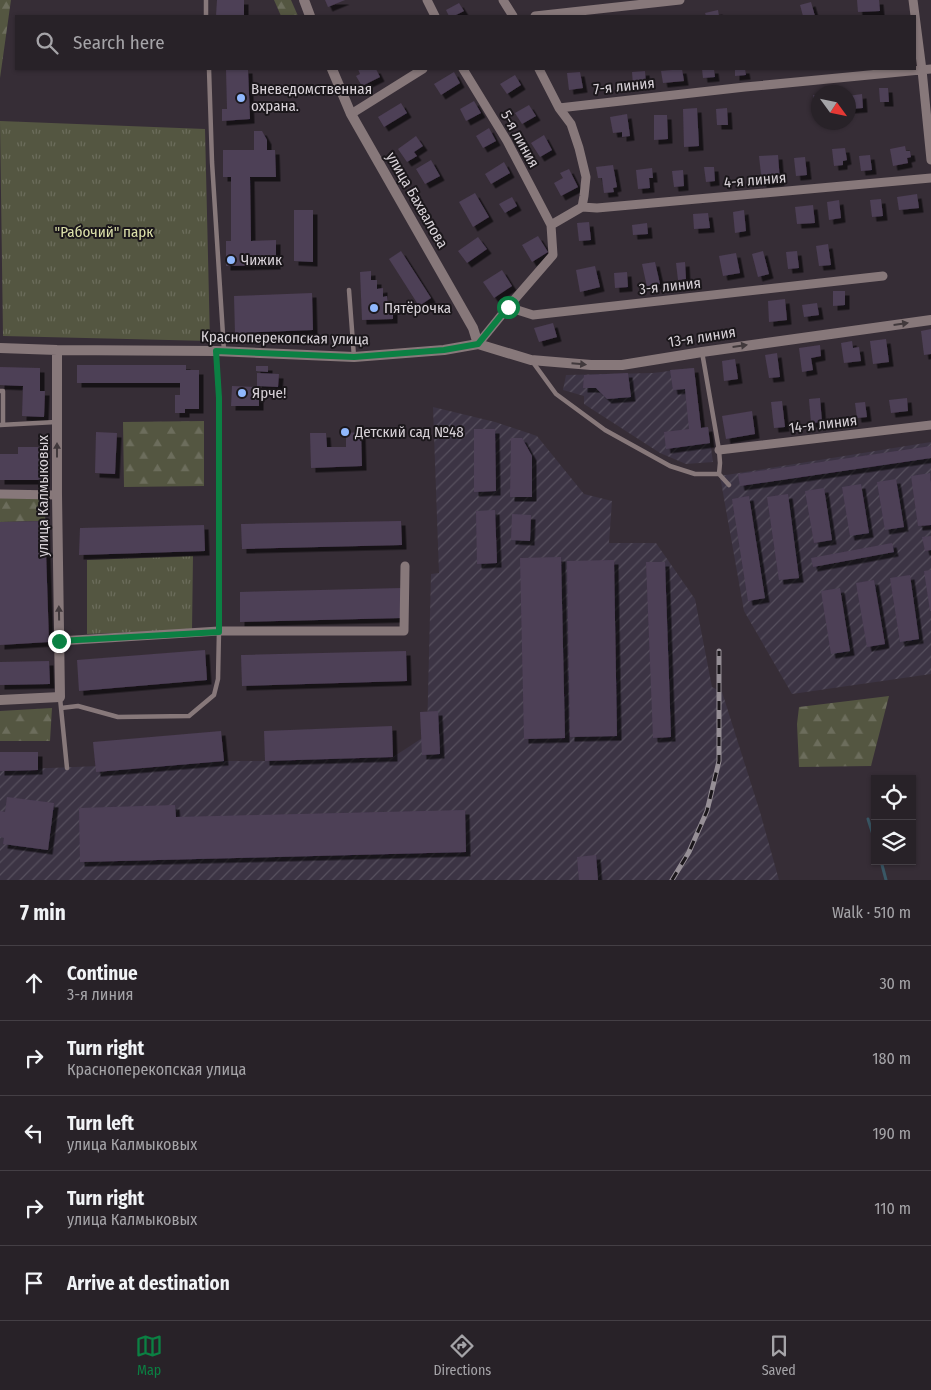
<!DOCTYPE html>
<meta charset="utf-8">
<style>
body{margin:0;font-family:"Fira Sans Condensed",sans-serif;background:#302a30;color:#f1f3f6}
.controls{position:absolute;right:15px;bottom:15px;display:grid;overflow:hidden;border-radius:0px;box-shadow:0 1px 4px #0004}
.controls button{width:45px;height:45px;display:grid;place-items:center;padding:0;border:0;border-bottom:1px solid #443f45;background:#282228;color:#f1f3f6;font:25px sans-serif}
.compass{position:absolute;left:811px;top:85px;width:45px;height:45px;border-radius:50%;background:#282228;box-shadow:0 1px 4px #0004;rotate:123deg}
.stop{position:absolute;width:15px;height:15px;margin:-11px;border:4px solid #0b8043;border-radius:50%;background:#fff}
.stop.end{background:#0b8043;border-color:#fff;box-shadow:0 1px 5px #0008}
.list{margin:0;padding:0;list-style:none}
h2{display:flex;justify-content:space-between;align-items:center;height:65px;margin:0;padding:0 20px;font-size:21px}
h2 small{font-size:16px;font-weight:400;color:#a5a4a8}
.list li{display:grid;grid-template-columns:32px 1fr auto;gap:15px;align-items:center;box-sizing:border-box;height:75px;padding:0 20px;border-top:1px solid #443f45}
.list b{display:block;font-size:19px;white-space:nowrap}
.list p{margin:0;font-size:16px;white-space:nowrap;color:#a5a4a8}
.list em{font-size:16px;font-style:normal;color:#a5a4a8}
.icon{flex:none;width:28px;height:28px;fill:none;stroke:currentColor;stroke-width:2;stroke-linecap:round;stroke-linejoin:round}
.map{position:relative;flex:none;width:931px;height:880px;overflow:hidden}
.search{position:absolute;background:#282228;box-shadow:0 1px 4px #0004;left:15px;right:15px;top:15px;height:55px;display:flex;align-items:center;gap:12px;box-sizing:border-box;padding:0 18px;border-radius:0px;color:#a5a4a8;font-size:19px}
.sheet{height:440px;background:#282228}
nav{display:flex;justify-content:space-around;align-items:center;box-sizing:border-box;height:70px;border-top:1px solid #443f45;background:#282228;font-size:14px;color:#a5a4a8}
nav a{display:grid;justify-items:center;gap:2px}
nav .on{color:#0b8043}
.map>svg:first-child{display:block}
.industrial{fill:url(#industrial-furrows)}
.grass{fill:url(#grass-tufts)}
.forest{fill:url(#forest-firs)}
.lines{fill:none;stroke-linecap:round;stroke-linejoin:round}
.stream{stroke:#395765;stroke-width:3}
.building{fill:#4d3f56;filter:url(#shadow)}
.service{stroke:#87787a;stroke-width:4.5}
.minor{stroke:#87787a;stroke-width:9}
.tertiary{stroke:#87787a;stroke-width:10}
.rail-casing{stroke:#968f96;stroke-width:5}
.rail{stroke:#1b171b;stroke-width:3;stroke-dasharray:9;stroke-linecap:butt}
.oneway{fill:#41393c}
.route{stroke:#0b8043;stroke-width:6}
.poi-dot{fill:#90b8fd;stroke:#1b171b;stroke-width:2}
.labels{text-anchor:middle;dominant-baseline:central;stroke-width:4;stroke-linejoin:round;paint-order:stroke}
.street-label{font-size:15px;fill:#d8d2d8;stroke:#1b171b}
.poi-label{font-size:15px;fill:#d8d2d8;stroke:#1b171b;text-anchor:start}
.park-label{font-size:15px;fill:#dce1aa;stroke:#1b171b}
</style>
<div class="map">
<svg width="931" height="880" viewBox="0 0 931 880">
<defs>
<pattern id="industrial-furrows" width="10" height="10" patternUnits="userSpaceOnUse" patternTransform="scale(1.25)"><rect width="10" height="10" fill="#3c3444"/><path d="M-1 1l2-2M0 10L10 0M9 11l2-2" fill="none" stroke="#57505e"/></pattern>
<pattern id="grass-tufts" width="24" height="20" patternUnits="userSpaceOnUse" patternTransform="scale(1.25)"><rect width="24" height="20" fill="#545641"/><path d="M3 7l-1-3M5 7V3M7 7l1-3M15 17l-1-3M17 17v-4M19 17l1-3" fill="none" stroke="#6c6d5c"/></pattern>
<pattern id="forest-firs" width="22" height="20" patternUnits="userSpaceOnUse" patternTransform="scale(1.25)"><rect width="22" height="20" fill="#545641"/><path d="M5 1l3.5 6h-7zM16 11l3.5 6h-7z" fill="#6c6d5c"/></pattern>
<filter id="shadow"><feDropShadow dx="4.5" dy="4.5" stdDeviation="0" flood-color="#0009"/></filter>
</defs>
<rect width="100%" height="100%" fill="#362d36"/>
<!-- industrial -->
<path class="industrial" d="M694,368L701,427H708L713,462L686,464L660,453L584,404V396L563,390L566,375L653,373Z
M433,407L495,422L537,436L584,494L612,501L609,543H656L695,599L712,687L722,692L760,812L779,880H0V770L224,761H265L393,757L427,735L431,574L439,573Z
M931,442V674L792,694L744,611L720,476Z"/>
<!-- grass -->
<path class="grass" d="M0,121L205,129L210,341L3,336Z
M193,556L192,630L87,634V560Z"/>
<!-- forest -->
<path class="forest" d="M0,0H11L0,78Z
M274,0H291L298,16H281Z
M204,421V486L124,487L123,422Z
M46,495L45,521L0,522V496Z
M889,696L871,766L799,767L797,724L799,707Z
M52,708L50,741H0V711Z"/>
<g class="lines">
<!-- stream -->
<path class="stream" d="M868,819L875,841
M881,861L886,880"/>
</g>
<!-- building -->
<path class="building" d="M217,0H244V16H216Z
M325,0H345L328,7Z
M857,0H879L880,11L858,12Z
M811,2L815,16H803L800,5Z
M459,3L464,11L454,16H449L446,10Z
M718,10L719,16H706L705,13Z
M226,69H248L250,119L222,121V109H227Z
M358,69H376L380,77L362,86L356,76L360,74Z
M682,69L684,81L663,83L661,71Z
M702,69H714L715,77L703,78Z
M735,69H745L746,75L735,76Z
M645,71L646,84L633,85L632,72Z
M454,72L460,83L441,95L434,84Z
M580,72L583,88L569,90L567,73Z
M515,75L521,85L507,94L500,84Z
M879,88H888L889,102H880Z
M862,94L863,108L849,109L848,96Z
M813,95H818V114L816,115Z
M474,101L481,113L466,121L460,109Z
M401,103L407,113L384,127L378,117Z
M529,105L536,116L522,124L515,113Z
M697,108L699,146L684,147L683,109Z
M727,108L728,125H717L716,109Z
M627,114L630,136L622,137V132L613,133L610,117Z
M654,115H667L668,139L654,140Z
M489,128L496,141L483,148L476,136Z
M254,131H262L267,140V150H275L276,177H250L251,241L276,240V265L226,266V241H231V177H223V150H254Z
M544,135L552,150L540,157L531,143Z
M416,136L423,146L414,152L417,156L407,162L398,149Z
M905,146L906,151H910L911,157L907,158L908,163L893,166L890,149Z
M845,148L847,160L843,161V165L834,166L832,149Z
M778,155L780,181L762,183L759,156Z
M870,155L872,170L861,171L859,156Z
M805,157L807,175L796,176L794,158Z
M431,160L440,176L425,184L416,169Z
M504,162L510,173L491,184L485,174Z
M613,165L617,187L613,188L614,192L604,193L602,178H598L596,167Z
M704,167H714L715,181L706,182Z
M652,168L653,178H649L650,188L638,189L636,170Z
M569,169L578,187L561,196L554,183L563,178L560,173Z
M683,170L684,186L674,187L672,171Z
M475,193L489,217L473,227L459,202Z
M917,194L919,208L899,210L897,197Z
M512,197L517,206L505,213L499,204Z
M881,199L883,216L872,217L870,200Z
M839,200L841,218L829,220L827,202Z
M813,205L815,223L797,224L795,207Z
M294,210H313V262L294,261Z
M744,210L746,231L735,233L733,212Z
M708,213L710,228L694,229L693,214Z
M589,222L591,240L579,241L577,223Z
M647,223L648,234L633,235L632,225Z
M538,236L548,252L532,262L522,245Z
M478,237L487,249L467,263L458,251Z
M828,244L831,265L819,266L816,246Z
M401,251L431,298L419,306L389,259Z
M763,251L769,274L758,277L752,254Z
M797,251L799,268L788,269L786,252Z
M736,253L740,273L723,276L719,256Z
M655,262L660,284L647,287L642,264Z
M685,262L686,279L678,280L676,263Z
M595,266L600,287L580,292L576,270Z
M502,270L512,286L494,298L483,282Z
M371,271V280H377V289L383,288V297L387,296L388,305H393V319L362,320L360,272Z
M627,272L628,287L615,288L614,273Z
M833,291H845V305L833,306Z
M312,293L313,330L235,333L234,296Z
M785,299L787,320L769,322L768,301Z
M817,303L819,315L804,317L802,305Z
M553,323L557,337L539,342L534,328Z
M931,329V354L924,355L921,331Z
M886,339L889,362L873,364L870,341Z
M852,341L853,348L859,347L861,361L844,363L841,343Z
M820,345L821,356L811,358L813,370L802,372L799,348Z
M777,353L780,377L769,378L765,355Z
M735,359L738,379L724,381L722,361Z
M77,365H186V370H199V409H185V413H175V395H180V383H77Z
M256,366H268V372L256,371Z
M0,367L40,368V391H45L44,417L22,416L23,386L0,385Z
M694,368L701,428L708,427L710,443L666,449L664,432L689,429L685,389L673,390L670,370Z
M257,373L279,374L278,387L259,386V406H231L232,386L257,387Z
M628,373L631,397L607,399L596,388H583L584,375Z
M820,398L822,422L811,423L809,399Z
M907,398L908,411L891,413L889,400Z
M782,401L785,427L774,428L771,402Z
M865,402L867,417L857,418L855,403Z
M752,411L755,434L726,439L722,416Z
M474,429H495L496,491L474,492Z
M96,432L117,433L115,474L95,473Z
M361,432L362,466L311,468L310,433H326L327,447H346V433Z
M511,438H522L532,456V497H510Z
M931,446V458L740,486L738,474Z
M18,447H43V480H0V454H18Z
M930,473L931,483V525L918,526L911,476Z
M896,479L904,527L885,530L877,482Z
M861,484L869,533L850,536L842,487Z
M824,488L832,540L814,543L805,491Z
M788,494L799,578L779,580L767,497Z
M749,496L765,598L748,601L732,499Z
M495,510L497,563L477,564L476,511Z
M512,514L531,515L530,541L511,540Z
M45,521L49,642L0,645V522Z
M401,521L402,545L242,549L241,524Z
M204,525L205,551L79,555L80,528Z
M931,536V550L925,551L922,537Z
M892,543L894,552L813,567L811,558Z
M561,557L565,738L524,739L520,558Z
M614,560L617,736L570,737L567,561Z
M646,562H665L671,737L653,738Z
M931,570V611H930L924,571Z
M910,575L919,639L900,642L890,578Z
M874,580L885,644L867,647L856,583Z
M402,588V618L240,622V592Z
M840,588L850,651L831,654L821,591Z
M205,650L207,680L79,691L77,660Z
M406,651L407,681L242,686L241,655Z
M49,661L50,684L0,685V662Z
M438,711L440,754L422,755L420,712Z
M392,726L393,757L265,761L264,731Z
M221,731L224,761L96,772L93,742Z
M0,752H38V770L0,771Z
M7,797L54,803L48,850L3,844L4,838L0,837V811L5,812Z
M175,805L176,817L465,810L466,852L80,862L79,808Z
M596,855L598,880H579L577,857Z"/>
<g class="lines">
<!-- service -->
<path class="service" d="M206,0V16
M209,69L212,162L224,351
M349,290L354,357
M702,352L719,450L720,463L719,474
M532,361L556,394L605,430L670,466L695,474H719L729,485
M0,391H3V425
M0,425L56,422
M60,698L67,768
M61,708L78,706L118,717L189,716L214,695L218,679L219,631V398L216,352"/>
<!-- minor -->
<path class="minor" d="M427,0L435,16
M503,0L513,16
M913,0L922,70L931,160
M535,16L680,0
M463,69L507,141L551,225
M559,108L745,87L931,69
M351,114L423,69
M582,207L597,208L931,178
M508,307L553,255L551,225L582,207L584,196L586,177L579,148L571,124L559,108L539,69
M478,344L508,307L533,315L883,276
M719,450L931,425
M0,494L57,495
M59,641L219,631H404L405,566"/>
<!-- tertiary -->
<path class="tertiary" d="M304,0L310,16
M332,69L351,114L473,328L478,344
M0,348L57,350L216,351L354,357L444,350L478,344L531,360L591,365H622L702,352L931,320
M0,700L60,697L57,495V350"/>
<!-- rail casing -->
<g class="rail-casing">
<path id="rail" d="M672,880L689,852L707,811L719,761V651"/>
</g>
<!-- rail -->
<use href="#rail" class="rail"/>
</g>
<!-- one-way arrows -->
<defs><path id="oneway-solid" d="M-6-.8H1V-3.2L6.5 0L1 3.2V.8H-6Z" transform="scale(1.25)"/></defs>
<g class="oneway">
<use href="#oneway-solid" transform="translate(901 324) rotate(-8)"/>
<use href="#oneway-solid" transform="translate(740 346) rotate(-8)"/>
<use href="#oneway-solid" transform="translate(579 364) rotate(5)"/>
<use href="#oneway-solid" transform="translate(57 450) rotate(-90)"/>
<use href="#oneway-solid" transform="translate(59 613) rotate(-91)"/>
</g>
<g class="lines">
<!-- route -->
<path class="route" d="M59,641L219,632V398L216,351L354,357L444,350L478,344L508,307"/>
</g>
<!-- markers -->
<g class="poi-dot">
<circle cx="241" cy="98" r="5"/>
<circle cx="231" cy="260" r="5"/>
<circle cx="374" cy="308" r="5"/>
<circle cx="242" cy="393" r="5"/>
<circle cx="345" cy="432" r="5"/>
</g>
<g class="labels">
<!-- street labels -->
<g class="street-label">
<text transform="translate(624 86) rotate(-6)">7-я линия</text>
<text transform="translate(520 139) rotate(61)">5-я линия</text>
<text transform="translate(755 180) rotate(-5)">4-я линия</text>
<text transform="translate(417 200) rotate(60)">улица Бахвалова</text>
<text transform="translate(670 286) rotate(-6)">3-я линия</text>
<text transform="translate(702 337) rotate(-9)">13-я линия</text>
<text transform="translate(285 338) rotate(1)">Красноперекопская улица</text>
<text transform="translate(823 424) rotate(-7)">14-я линия</text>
<text transform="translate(43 496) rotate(-90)">улица Калмыковых</text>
</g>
<!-- poi labels -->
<g class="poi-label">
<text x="251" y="89">Вневедомственная<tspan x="251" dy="17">охрана.</tspan></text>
<text x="241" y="260">Чижик</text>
<text x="384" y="308">Пятёрочка</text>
<text x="252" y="393">Ярче!</text>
<text x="355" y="432">Детский сад №48</text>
</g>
<!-- park labels -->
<g class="park-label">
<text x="104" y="232">"Рабочий" парк</text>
</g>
</g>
</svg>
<div class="controls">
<button><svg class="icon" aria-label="locate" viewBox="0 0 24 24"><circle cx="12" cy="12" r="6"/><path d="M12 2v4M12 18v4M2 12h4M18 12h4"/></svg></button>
<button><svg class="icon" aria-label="layers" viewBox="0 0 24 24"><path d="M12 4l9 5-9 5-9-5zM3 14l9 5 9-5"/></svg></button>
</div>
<svg class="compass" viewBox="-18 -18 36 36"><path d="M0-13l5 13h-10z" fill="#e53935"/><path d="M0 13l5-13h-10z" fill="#a5a4a8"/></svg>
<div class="stop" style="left:508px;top:307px"></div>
<div class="stop end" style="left:59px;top:641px"></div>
<div class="search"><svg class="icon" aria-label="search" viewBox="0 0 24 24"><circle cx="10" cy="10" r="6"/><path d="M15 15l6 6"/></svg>Search here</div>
</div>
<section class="sheet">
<h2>7 min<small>Walk · 510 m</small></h2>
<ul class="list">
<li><svg class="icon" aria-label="ahead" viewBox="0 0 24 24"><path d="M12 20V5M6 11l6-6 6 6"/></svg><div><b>Continue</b><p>3-я линия</p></div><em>30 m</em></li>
<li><svg class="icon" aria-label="right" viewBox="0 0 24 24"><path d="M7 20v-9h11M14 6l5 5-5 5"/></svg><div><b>Turn right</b><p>Красноперекопская улица</p></div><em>180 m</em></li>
<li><svg class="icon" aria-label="left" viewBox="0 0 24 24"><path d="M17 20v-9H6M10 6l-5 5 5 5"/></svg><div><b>Turn left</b><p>улица Калмыковых</p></div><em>190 m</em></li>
<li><svg class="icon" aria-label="right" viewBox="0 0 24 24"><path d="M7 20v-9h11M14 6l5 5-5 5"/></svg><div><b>Turn right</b><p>улица Калмыковых</p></div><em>110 m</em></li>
<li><svg class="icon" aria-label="arrive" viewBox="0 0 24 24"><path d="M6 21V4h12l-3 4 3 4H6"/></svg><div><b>Arrive at destination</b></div></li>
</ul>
</section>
<nav>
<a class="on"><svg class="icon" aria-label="map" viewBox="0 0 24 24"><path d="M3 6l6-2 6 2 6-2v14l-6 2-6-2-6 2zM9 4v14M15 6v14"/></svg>Map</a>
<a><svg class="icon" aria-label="directions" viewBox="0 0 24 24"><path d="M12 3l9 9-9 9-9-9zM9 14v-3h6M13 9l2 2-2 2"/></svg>Directions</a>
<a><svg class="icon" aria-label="saved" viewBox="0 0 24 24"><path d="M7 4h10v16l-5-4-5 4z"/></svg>Saved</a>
</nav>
